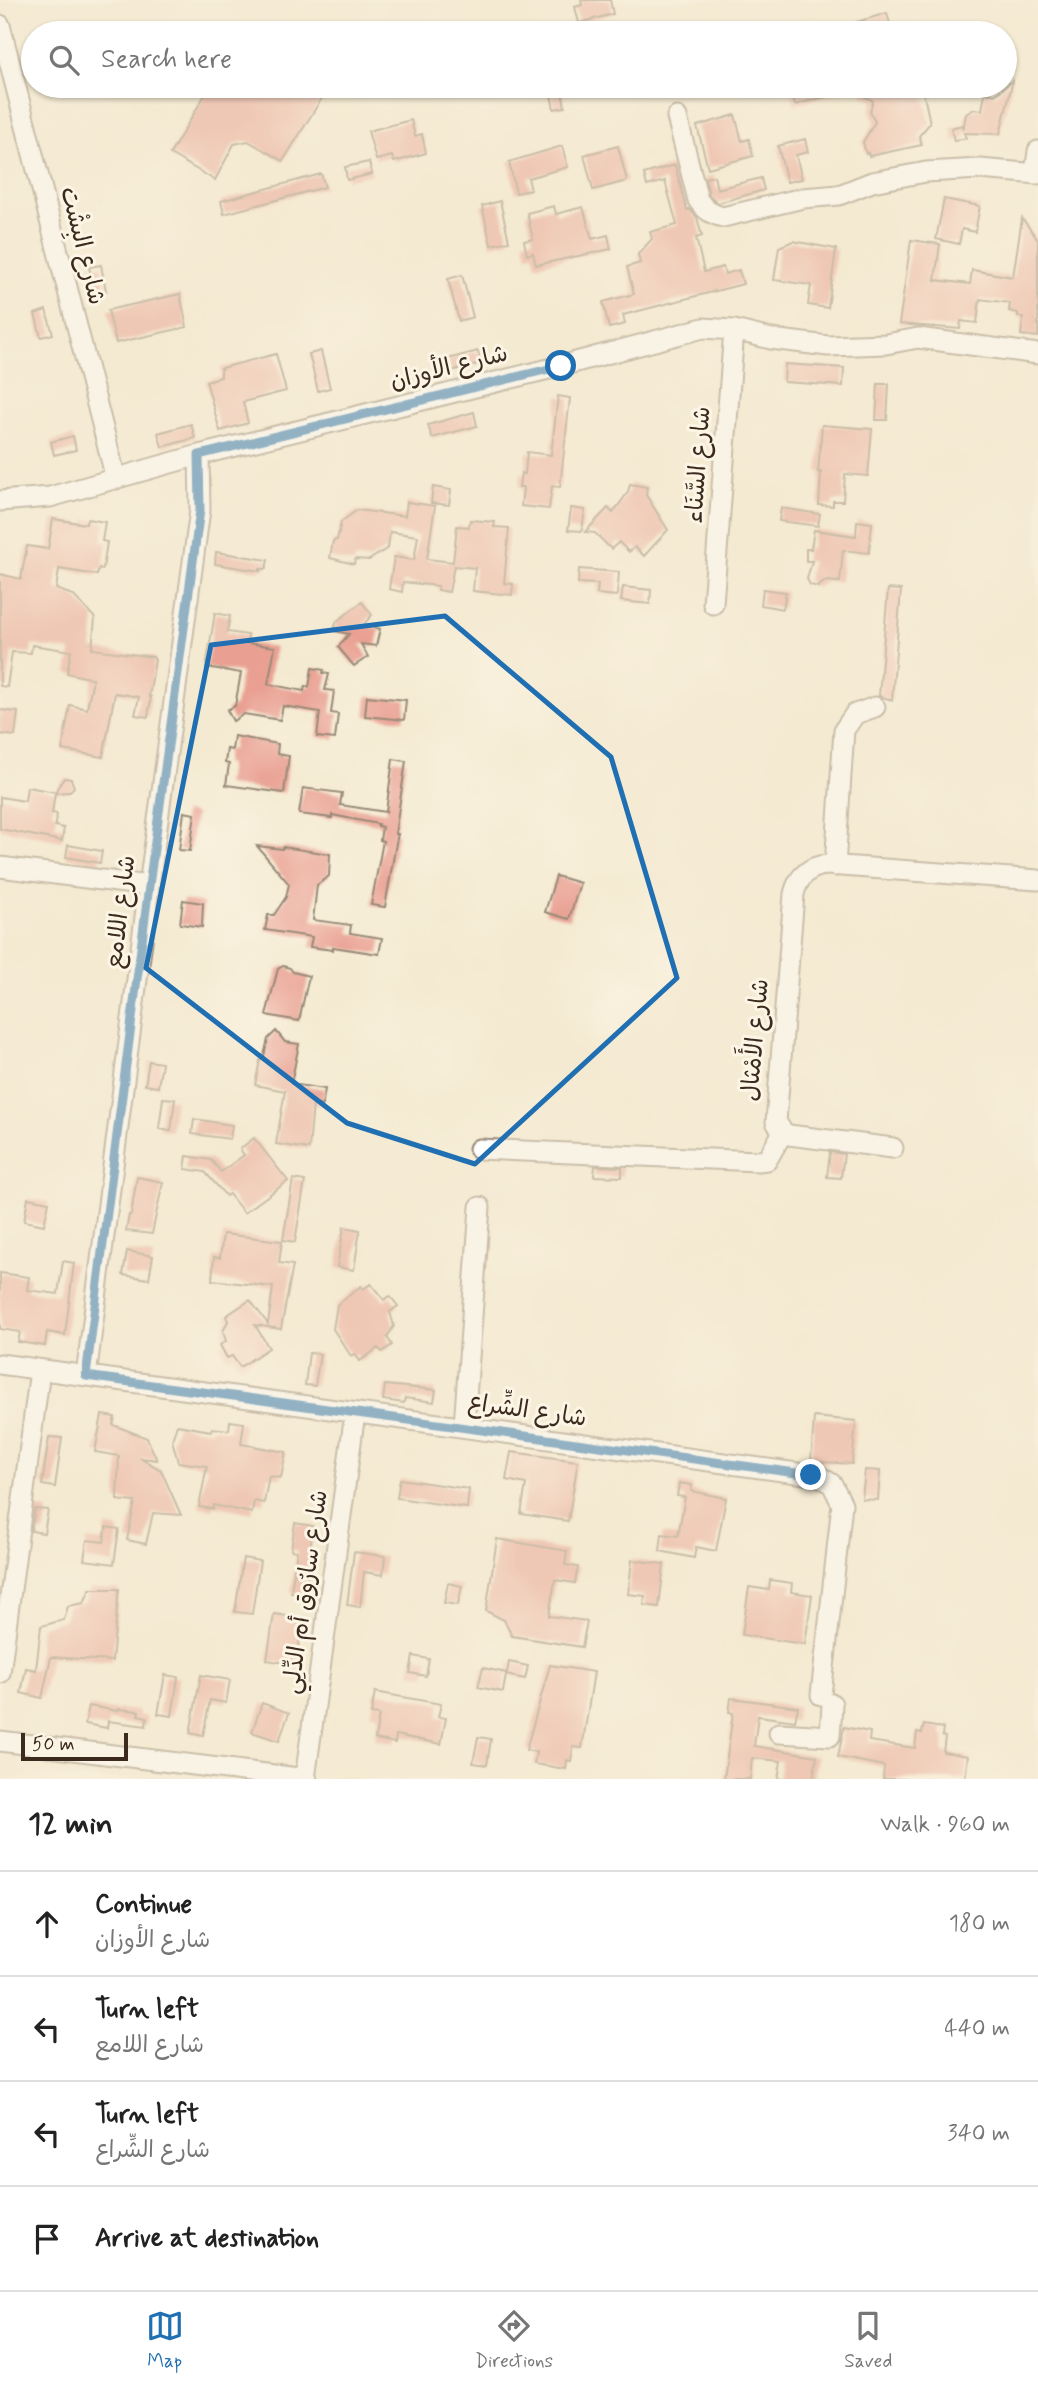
<!DOCTYPE html>
<meta charset="utf-8">
<style>
body{margin:0;font-family:Mynerve,"Playpen Sans Arabic",sans-serif;background:#f2f2f2;color:#222}
.scale{position:absolute;left:21px;bottom:18px;width:107px;box-sizing:border-box;padding-left:7px;border:4px solid #3b2a1e;border-top:0;font-size:19px;line-height:24px;white-space:nowrap;color:#3b2a1e;-webkit-text-stroke:5px #fcf5e5;paint-order:stroke}
.stop{position:absolute;width:21px;height:21px;margin:-16px;border:5px solid #1f6fb2;border-radius:50%;background:#fff}
.stop.end{background:#1f6fb2;border-color:#fff;box-shadow:0 2px 7px #0008}
.list{margin:0;padding:0;list-style:none}
h2{display:flex;justify-content:space-between;align-items:center;height:91px;margin:0;padding:0 28px;font-size:30px}
h2 small{font-size:23px;font-weight:400;color:#767676}
.list li{display:grid;grid-template-columns:46px 1fr auto;gap:21px;align-items:center;box-sizing:border-box;height:105px;padding:0 28px;border-top:2px solid #e0e0e0}
.list b{display:block;font-size:26px;white-space:nowrap}
.list p{margin:0;font-size:23px;white-space:nowrap;color:#767676}
.list em{font-size:23px;font-style:normal;color:#767676}
.icon{flex:none;width:38px;height:38px;fill:none;stroke:currentColor;stroke-width:2;stroke-linecap:round;stroke-linejoin:round}
.map{position:relative;flex:none;width:1038px;height:1779px;overflow:hidden}
.search{position:absolute;background:#fff;box-shadow:0 2px 5px #0004;left:21px;right:21px;top:21px;height:77px;display:flex;align-items:center;gap:18px;box-sizing:border-box;padding:0 24px;border-radius:38px;color:#767676;font-size:26px}
.sheet{height:511px;background:#fff}
nav{display:flex;justify-content:space-around;align-items:center;box-sizing:border-box;height:98px;border-top:2px solid #e0e0e0;background:#fff;font-size:19px;color:#767676}
nav a{display:grid;justify-items:center;gap:4px}
nav .on{color:#1f6fb2}
.map>svg:first-child{display:block}
.building{fill:#e9a093}
.lines{fill:none;stroke-linecap:round;stroke-linejoin:round}
.minor-casing{stroke:#988a78;stroke-width:23}
.minor{stroke:#fff;stroke-width:19}
.route{stroke:#1f6fb2;stroke-width:9}
.marked{fill:none;stroke:#1f6fb2;stroke-width:5;stroke-linejoin:round}
.labels{text-anchor:middle;dominant-baseline:central;stroke-width:6;stroke-linejoin:round;paint-order:stroke}
.street-label{font-size:24px;fill:#3b2a1e;stroke:#fcf5e5}
</style>
<div class="map">
<svg width="1038" height="1779" viewBox="0 0 1038 1779">
<rect width="100%" height="100%" fill="#fcf5e5"/>
<filter id="ink" filterUnits="userSpaceOnUse"><feTurbulence type="fractalNoise" baseFrequency=".0143" numOctaves="2"/><feDisplacementMap in="SourceGraphic" scale="14" xChannelSelector="R" yChannelSelector="G"/><feConvolveMatrix kernelMatrix="1 2 1 2 8 2 1 2 1" color-interpolation-filters="sRGB"/></filter>
<filter id="wash" filterUnits="userSpaceOnUse"><feTurbulence type="fractalNoise" baseFrequency=".00686" numOctaves="4" result="noise"/><feDisplacementMap in="SourceGraphic" scale="28" xChannelSelector="R" yChannelSelector="G"/><feGaussianBlur stdDeviation="1.57" result="paint"/><feColorMatrix in="noise" values="0 0 0 0 0 0 0 0 0 0 0 0 0 0 0 0 0 1.4 0 .05"/><feComposite in="paint" operator="in"/></filter>
<g filter="url(#wash)">
<rect width="100%" height="100%" fill="#f4ead1"/>
<g id="blocks">
<!-- building -->
<path class="building" d="M581,0H610L613,14L579,23L575,7L582,5Z
M887,13L890,24L858,33H831L830,30Z
M1013,80L1000,134L964,133L966,138L954,141L951,128L962,125L963,130L966,114L974,109L982,110L985,93L995,95Z
M194,86H228L242,94L247,86H319L327,90L283,161L248,141L234,144L215,180L170,154L206,93Z
M549,86H561L565,107L554,109Z
M790,86H853V89L795,105Z
M863,86H922L930,123L919,136L922,145L869,156L868,153L866,154L863,142L875,122L870,112L873,101L862,95Z
M735,115L742,141L749,139L753,156L708,168L697,126Z
M411,120L415,136L422,134L426,153L394,162L392,156L376,160L368,131Z
M805,139L808,152L796,155L802,179L787,182L778,146Z
M562,146L568,167L528,178L531,190L516,193L509,162Z
M618,146L627,181L593,190L584,155Z
M369,162L372,174L347,180L345,167Z
M675,165L687,210L689,209L697,217L702,236L696,238L704,272L723,267L725,274L739,270L743,284L623,315L625,324L609,328L603,302L634,294L627,267L640,263L638,254L652,239L650,232L677,225L665,181L647,186L644,174Z
M321,174L325,187L224,214L221,201Z
M714,176L717,189L761,178L764,190L718,203L709,195L705,178Z
M944,199L980,206L975,232L962,229L959,244L936,239Z
M500,201L509,241L491,245L482,206Z
M554,206L556,214L583,207L592,239L608,235L611,249L536,265L533,253L527,255L524,241L533,239L527,213Z
M1022,218L1038,240V337L1021,335L1023,317H1018V313L1009,311L1010,303L980,299L977,323L961,321L960,329L899,324L911,240L940,244L935,280L970,284L972,270L1013,277Z
M793,241L836,249L828,308L808,305L811,285L774,280L779,247Z
M101,265L106,291L95,294L89,267Z
M462,275L473,317L459,321L448,279Z
M180,294L187,327L116,343L108,310Z
M46,310L53,334L41,337L35,314Z
M321,351L330,388L318,391L309,354Z
M478,351L481,363L451,371L448,359Z
M276,354L286,391L243,402L248,423L220,431L206,381L221,377V368Z
M785,364L844,368L843,386L784,382Z
M878,384H889L887,420H876Z
M558,396L570,398L560,487L552,486L549,509L521,506L523,487H519L521,473L525,474L527,452L551,455Z
M474,412L477,426L432,438L428,425Z
M191,424L195,438L162,447L158,433Z
M822,425L872,429L868,476L845,474L843,501H833V506L819,505L821,472H818Z
M73,436L76,450L54,455L51,442Z
M630,484L647,487L646,495L668,530L644,556L635,547L629,552L619,542L611,549L595,533L585,532L608,508L613,513L628,492Z
M433,487L451,490L449,505L431,503Z
M407,502L435,506L427,559L453,562L457,526L469,527L470,520L495,522L494,527L509,528L504,583L513,584L512,595L473,591L475,568L454,566L449,592L438,590V586L403,582L402,592L389,589L394,557L414,560L418,536L390,532L388,548L369,560L355,559L354,564L330,558L333,541L337,540L341,522L357,510L405,516Z
M571,508L585,510L582,531L568,530Z
M781,508L820,514L818,526L779,521Z
M53,519L86,524L87,519L105,522L102,541L107,542L103,569L99,568L97,575L59,569L56,589L73,595L95,618L92,649L153,657L155,660L149,697H151L148,717L135,715L139,697L115,693L103,757L62,750L70,705L87,709L93,679L67,673L71,651L32,645L31,653L12,652L7,687L0,686V574L21,579L27,546L48,549Z
M857,521L872,523L869,553L843,550L840,582L825,581L818,587L810,585L807,579L812,561H806V549H811L814,530L856,536Z
M216,552L268,560L266,569H260V571L215,564Z
M579,569L619,572L617,596L597,594L598,584L578,583Z
M623,587L651,590L650,604L621,601Z
M763,589L786,592L783,609L761,605Z
M888,589L901,590L892,700L879,696Z
M362,602L372,615L364,624L380,629L376,646L361,644L368,657L354,666L338,647L349,634L334,631L336,622Z
M215,613L230,616L227,632L248,635L247,643L275,647L268,684L304,691L305,686L309,687L312,668L324,670L323,673L329,674L325,690L334,691L331,713L338,714L335,739L317,737L320,712L283,706L280,720L244,714L233,721L227,710L235,706L241,673L206,667Z
M367,696L406,700L404,720L365,716Z
M0,710L18,712L15,736L0,734Z
M234,736L278,744L277,754L289,756L284,793L226,785L229,764L225,763L227,749L232,750Z
M393,759L406,761L395,834H398L396,843L385,907L371,905L383,841L380,840L382,827L378,826V824L332,815V818L299,814L303,788L342,793L340,805L386,812Z
M64,778L71,779L74,787L69,792L55,793L52,813L57,814L55,826L64,828L62,841L0,829V797L25,801L27,787L55,792Z
M184,812L195,814L190,851L179,850Z
M68,845L102,851L100,863L66,857Z
M257,846L282,849L283,847L330,854L329,876L317,885L313,920L351,925L350,933L382,938L379,954L333,947V950L310,947L312,937L265,930L268,915H274L286,897L289,884Z
M556,876L580,883L569,919L545,912Z
M183,900L203,903L202,927L180,924Z
M283,966L290,968L293,972L309,976L299,1021L266,1015L278,969Z
M276,1031L285,1042L299,1044L291,1084L325,1089L322,1106L313,1104L309,1149L276,1144L285,1091L255,1085L260,1060H263L268,1039Z
M149,1061L162,1063L158,1087L145,1085Z
M163,1098L175,1099L171,1131L159,1129Z
M194,1119L232,1125L230,1139L192,1134Z
M254,1138L288,1181L244,1213L229,1194L226,1196L205,1172L185,1169L187,1156L211,1160L221,1172L244,1155L240,1149Z
M830,1152L844,1154L841,1178L827,1177Z
M595,1166L622,1167V1177L594,1176Z
M137,1177L163,1182L152,1234L126,1231L129,1215H131Z
M293,1179L305,1181L295,1242L283,1240Z
M28,1198L49,1202L44,1225L24,1221Z
M344,1227L360,1230L354,1270L337,1267Z
M223,1234L282,1241L279,1263L293,1265L281,1329L255,1325L269,1348L240,1367L232,1356L227,1358L220,1345L226,1341L223,1331L228,1321L226,1316L250,1300L268,1324L273,1287L212,1280L214,1257L220,1258Z
M127,1251L153,1256L149,1279L123,1275Z
M63,1261L74,1263L65,1335L47,1332L45,1346L18,1342L20,1332L0,1329V1273L29,1277L27,1290L58,1294Z
M371,1284L384,1300L390,1296L398,1306L390,1312L394,1326L387,1337L392,1345L382,1352L378,1348L360,1361L355,1354L351,1356L333,1329L337,1305L361,1286L363,1289Z
M309,1353L320,1354L315,1386L305,1385Z
M385,1385L436,1390L434,1402L405,1398L404,1403L383,1400Z
M102,1415L115,1417L113,1425L147,1438L157,1460L140,1458L161,1470L181,1515L153,1513L146,1544L127,1540L135,1502L117,1500L119,1456L95,1452Z
M814,1417L856,1421L852,1464L811,1461Z
M230,1421L244,1423L241,1444L286,1452L281,1478L269,1476L264,1503L254,1501L252,1513L213,1505V1509L199,1507L207,1466L178,1462L172,1440L177,1425L211,1431L212,1428L229,1430Z
M49,1437L62,1438L55,1487L42,1485Z
M511,1452L578,1461L568,1521L521,1514L526,1484L506,1480Z
M865,1470L880,1471L878,1500L862,1499Z
M400,1479L469,1489L467,1508L397,1498Z
M679,1483L692,1485L691,1491L726,1498L716,1551L696,1547L694,1558L660,1551L662,1534L678,1536L685,1497L677,1496Z
M35,1509L48,1510L44,1533L31,1531Z
M295,1523L313,1526L305,1594L291,1592L297,1551L291,1550Z
M106,1527L119,1529L114,1564L84,1560L87,1540L104,1542Z
M497,1539L567,1551L565,1565L578,1567L575,1583L555,1580L549,1616L587,1621L582,1647L512,1636L504,1620L486,1611Z
M354,1552L385,1556L383,1575L364,1572L360,1607L347,1605Z
M243,1558L260,1561L252,1614L235,1612Z
M632,1560L664,1564L659,1607L644,1605L645,1596L628,1594Z
M770,1580L792,1583L791,1592L812,1595L805,1644L742,1635L749,1587L769,1590Z
M448,1583L462,1586L458,1605L444,1603Z
M90,1589H119L112,1661L51,1657L42,1698L21,1693L26,1668L36,1670L41,1626L64,1620L68,1606L84,1603Z
M274,1614L303,1618L296,1665L267,1660Z
M413,1656L429,1659L426,1676L410,1673Z
M509,1662L528,1666L525,1679L506,1675L503,1692L478,1687L483,1668L507,1673Z
M550,1665L594,1672L582,1748L573,1747L571,1761L567,1760L566,1769L534,1764L536,1752L526,1750Z
M165,1675L178,1677L172,1716L158,1714Z
M201,1675L230,1680L226,1703L210,1700L203,1736L190,1733Z
M375,1692L441,1704L438,1717L446,1718L441,1744L396,1735L395,1743L375,1739L379,1715L371,1714Z
M731,1698L798,1707L795,1721L758,1716L754,1746L817,1756L813,1779H778L781,1761L752,1758L750,1779H724L733,1713L729,1712Z
M262,1703L289,1713L279,1741L252,1732Z
M89,1706L118,1711V1709L139,1711L138,1715L147,1717L146,1726L108,1721L107,1728L85,1724Z
M924,1725L943,1728L942,1736L945,1737L943,1752L968,1756L965,1779H883L884,1766L838,1757L844,1727L870,1732L869,1741L915,1748L917,1732L922,1733Z
M478,1737L491,1739L487,1765L473,1763Z"/>
</g>
</g>
<g filter="url(#ink)">
<use href="#blocks" fill-opacity="0" stroke="#988a78" stroke-width="2"/>
<g class="lines">
<!-- minor casing -->
<g class="minor-casing">
<path id="minor" d="M0,25L116,479
M677,117L698,200C705,210 711,214 723,217L803,198L839,195L872,182L926,172L980,169L1038,174
M1035,174L1038,151
M0,501L50,497L199,455L561,366L703,328L734,330L771,339L828,346L886,344L918,338L1038,354
M713,604L734,330
M835,866L844,730L855,714L875,707
M0,867L149,886
M893,1148L789,1135L783,1132L776,1122L794,894C798,877 809,866 827,865L1038,880
M479,1149L758,1161L767,1160L783,1132
M0,1364L819,1476L832,1484L842,1504L821,1695
M86,1376L149,886L200,510L199,455
M464,1426L480,1207
M0,1673L40,1370
M779,1733L830,1736L832,1704
M0,1741L307,1779
M305,1779L355,1413"/>
</g>
<!-- minor -->
<use href="#minor" class="minor"/>
</g>
</g>
<g class="lines" filter="url(#ink)">
<!-- route -->
<path class="route" d="M561,366L199,455L200,510L149,886L86,1376L811,1475"/>
</g>
<!-- marked area -->
<path d="M0 0H1038V1779H0ZM445,616L611,757L677,978L475,1164L347,1123L146,968L211,645Z" fill="#f4ead1" fill-opacity=".55" fill-rule="evenodd"/>
<path class="marked" d="M445,616L611,757L677,978L475,1164L347,1123L146,968L211,645Z"/>
<g class="labels">
<!-- street labels -->
<g class="street-label">
<text transform="translate(82 246) rotate(76)">شارع البِشْت</text>
<text transform="translate(449 368) rotate(-14)">شارع الأوزان</text>
<text transform="translate(699 465) rotate(-86)">شارع السَّنَاء</text>
<text transform="translate(121 912) rotate(-83)">شارع اللامع</text>
<text transform="translate(756 1040) rotate(-85)">شارع الأَمْثال</text>
<text transform="translate(527 1411) rotate(8)">شارع الشِّراع</text>
<text transform="translate(306 1592) rotate(-82)">شارع سارُوق أم الدِّلِي</text>
</g>
</g>
</svg>
<div class="scale">50 m</div>
<div class="stop" style="left:561px;top:366px"></div>
<div class="stop end" style="left:811px;top:1475px"></div>
<div class="search"><svg class="icon" aria-label="search" viewBox="0 0 24 24"><circle cx="10" cy="10" r="6"/><path d="M15 15l6 6"/></svg>Search here</div>
</div>
<section class="sheet">
<h2>12 min<small>Walk · 960 m</small></h2>
<ul class="list">
<li><svg class="icon" aria-label="ahead" viewBox="0 0 24 24"><path d="M12 20V5M6 11l6-6 6 6"/></svg><div><b>Continue</b><p>شارع الأوزان</p></div><em>180 m</em></li>
<li><svg class="icon" aria-label="left" viewBox="0 0 24 24"><path d="M17 20v-9H6M10 6l-5 5 5 5"/></svg><div><b>Turn left</b><p>شارع اللامع</p></div><em>440 m</em></li>
<li><svg class="icon" aria-label="left" viewBox="0 0 24 24"><path d="M17 20v-9H6M10 6l-5 5 5 5"/></svg><div><b>Turn left</b><p>شارع الشِّراع</p></div><em>340 m</em></li>
<li><svg class="icon" aria-label="arrive" viewBox="0 0 24 24"><path d="M6 21V4h12l-3 4 3 4H6"/></svg><div><b>Arrive at destination</b></div></li>
</ul>
</section>
<nav>
<a class="on"><svg class="icon" aria-label="map" viewBox="0 0 24 24"><path d="M3 6l6-2 6 2 6-2v14l-6 2-6-2-6 2zM9 4v14M15 6v14"/></svg>Map</a>
<a><svg class="icon" aria-label="directions" viewBox="0 0 24 24"><path d="M12 3l9 9-9 9-9-9zM9 14v-3h6M13 9l2 2-2 2"/></svg>Directions</a>
<a><svg class="icon" aria-label="saved" viewBox="0 0 24 24"><path d="M7 4h10v16l-5-4-5 4z"/></svg>Saved</a>
</nav>
